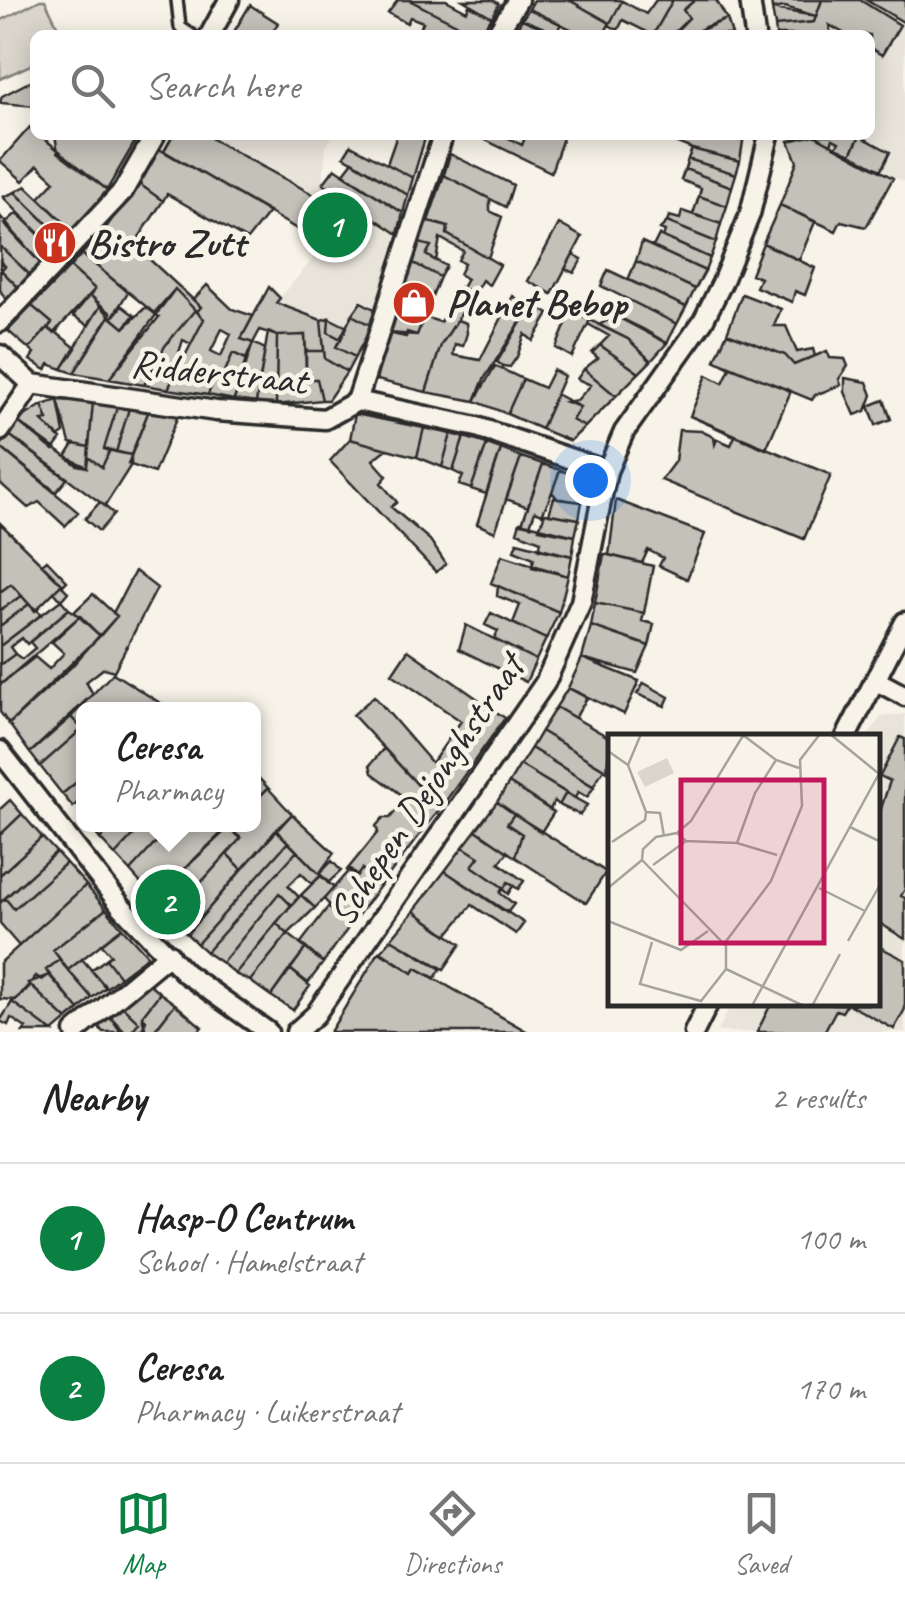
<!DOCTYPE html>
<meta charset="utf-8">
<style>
body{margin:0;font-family:Caveat,sans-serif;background:#f6f6f6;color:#222}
.you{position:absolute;left:590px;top:480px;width:35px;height:35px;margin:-25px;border:8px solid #fff;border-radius:50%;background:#1a73e8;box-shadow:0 0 0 15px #1a73e833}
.badge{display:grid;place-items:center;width:65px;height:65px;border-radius:50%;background:#0b8043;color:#fff;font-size:32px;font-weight:700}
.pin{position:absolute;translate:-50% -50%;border:5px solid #fff;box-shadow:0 2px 10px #0006}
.popup{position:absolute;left:76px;top:702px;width:185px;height:130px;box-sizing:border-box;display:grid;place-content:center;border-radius:15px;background:#fff;filter:drop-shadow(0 2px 8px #0005);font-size:32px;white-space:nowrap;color:#767676}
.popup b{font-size:38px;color:#222}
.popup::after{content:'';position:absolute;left:50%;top:100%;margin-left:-20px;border:20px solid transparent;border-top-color:#fff}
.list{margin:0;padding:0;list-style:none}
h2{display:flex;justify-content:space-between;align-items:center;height:130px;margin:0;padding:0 40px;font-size:42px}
h2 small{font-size:32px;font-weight:400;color:#767676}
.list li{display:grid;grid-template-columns:65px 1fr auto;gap:30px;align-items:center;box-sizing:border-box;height:150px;padding:0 40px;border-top:2px solid #e0e0e0}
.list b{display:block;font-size:38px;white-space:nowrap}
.list p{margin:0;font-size:32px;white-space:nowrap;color:#767676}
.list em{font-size:32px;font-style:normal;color:#767676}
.icon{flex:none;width:55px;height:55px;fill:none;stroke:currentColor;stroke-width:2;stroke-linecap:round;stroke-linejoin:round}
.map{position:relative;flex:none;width:905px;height:1032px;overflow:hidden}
.search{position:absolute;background:#fff;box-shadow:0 5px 25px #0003;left:30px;right:30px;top:30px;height:110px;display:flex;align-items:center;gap:25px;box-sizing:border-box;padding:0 35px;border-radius:15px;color:#767676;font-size:38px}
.sheet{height:430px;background:#fff}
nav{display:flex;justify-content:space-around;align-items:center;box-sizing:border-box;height:140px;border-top:2px solid #e0e0e0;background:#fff;font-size:28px;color:#767676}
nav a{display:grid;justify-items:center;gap:5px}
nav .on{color:#0b8043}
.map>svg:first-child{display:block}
.built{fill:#e8e4da}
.grass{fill:#dad6cc;stroke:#82807c;stroke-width:2.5}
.building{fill:#c4c1b9;stroke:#2b2b2b;stroke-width:2.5;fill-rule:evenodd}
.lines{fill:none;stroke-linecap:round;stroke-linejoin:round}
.lane-casing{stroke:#2b2b2b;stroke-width:16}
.street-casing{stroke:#2b2b2b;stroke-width:25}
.lane{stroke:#f7f3e8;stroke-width:9}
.street{stroke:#f7f3e8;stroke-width:18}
.labels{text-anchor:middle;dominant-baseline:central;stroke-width:9;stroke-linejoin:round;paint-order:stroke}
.poi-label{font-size:40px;font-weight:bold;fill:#2b2b2b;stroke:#f7f3e8;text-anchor:start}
.street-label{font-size:40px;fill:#2b2b2b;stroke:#f7f3e8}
.inset-road{fill:none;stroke:#a5a39c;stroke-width:2.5}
.view{fill:#c2185b;fill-opacity:0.15;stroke:#c2185b;stroke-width:5}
.inset-edge{fill:none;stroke:#2b2b2b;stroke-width:5}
</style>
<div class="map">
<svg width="905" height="1032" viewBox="0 0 905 1032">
<rect width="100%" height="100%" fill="#f7f3e8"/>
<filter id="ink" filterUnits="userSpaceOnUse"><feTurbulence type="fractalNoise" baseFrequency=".01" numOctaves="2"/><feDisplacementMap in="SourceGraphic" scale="20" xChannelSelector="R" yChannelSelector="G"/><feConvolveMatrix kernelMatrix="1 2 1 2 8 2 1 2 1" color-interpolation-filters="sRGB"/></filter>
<g filter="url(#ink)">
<!-- built -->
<path class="built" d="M822,0H866L905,23V182L814,136L870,135V35H776L813,22Z
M173,135H333L326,147L323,184L398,234L378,311L359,303L347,327L276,303L324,245L164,151Z
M905,714V1032H717L731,1005L878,1004V737H867L881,717Z"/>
<!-- grass -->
<path class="grass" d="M40,0H45L61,33L71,28L74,35H35V63L0,79V21Z"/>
<!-- building -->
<path class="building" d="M398,0H409L478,35H432L420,29L423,22L410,17L407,23L388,13Z
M409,0H446L467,11L469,5L492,17L478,35Z
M463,0H493L499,4L492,17Z
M534,0H569L610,23L603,35H583L529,9Z
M569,0H619L622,1L610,23Z
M656,0H673L653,35L623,20L618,30L609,25L622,1L646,14Z
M673,0H695L683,10L689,18L672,35H653Z
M695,0H716L727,19L690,35H672L689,18L683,10Z
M771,0H822L816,16L772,9Z
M822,0H860L900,25L882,55L870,48V35H847L829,25L831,35H776L775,26L814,22Z
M866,0H905V23Z
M250,5L278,23L271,35H232Z
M785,7L816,16L814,22L775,26L772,9Z
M529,9L561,24L556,33L522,19Z
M522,19L556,33L560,35H513Z
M727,19L732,35H690L705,27Z
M35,79V106L0,103L2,96Z
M30,127L107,190L73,231L39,198L55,181L38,165L23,181L0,161Z
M55,135H139L107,190L58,152Z
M173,135H214L212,139L334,206L330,214L339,220L324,245L164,151Z
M397,135L425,138L413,178L387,164Z
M475,135H503L522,145L526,135H564L551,172Z
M677,135H744L740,161L692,149L675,142Z
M814,135L893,178L866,227L841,221L836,231L780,205L797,162L789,141Z
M860,135L851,154L836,147L839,142L833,139L831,144L814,135Z
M860,136L890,152L881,170L851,154Z
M351,145L413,178L408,195L344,156Z
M159,149L269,212L247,240L167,194L163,201L138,183Z
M692,149L740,161L736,174L688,159Z
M450,154L513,185L506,207L444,175Z
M688,159L736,174L732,187L685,169Z
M353,161L408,195L403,213L343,174Z
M335,168L403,213L398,234L323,184Z
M685,169L732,187L727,206L699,196L701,188L681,180Z
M444,175L490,199V211L502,217L488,258L447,234L448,227L428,221Z
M138,183L163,201L134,245L124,238L121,243L105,229Z
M26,186L73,231L64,240L15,192Z
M15,192L64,240L55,250L3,197Z
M699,196L727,206L721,224L693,214Z
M780,205L815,222L799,260L763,243Z
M682,211L721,224L716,242L667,222L669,216L680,219Z
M17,213L55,250L41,264L4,224Z
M0,216L41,264L31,276L0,246Z
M421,220L448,227L447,234L500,265L489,285L482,280L474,294L462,288L467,279L459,274L464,264L458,260L463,251L440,238L436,261L426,255L431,246L415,242Z
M667,222L716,242L710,258L663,237L665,231L660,229Z
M559,224L582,237L552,294L528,281Z
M105,229L121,243L124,238L134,245L201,307L197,312L175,289L154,313L82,254Z
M659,235L710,258L705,271L653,247Z
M415,242L431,246L426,255L446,266L440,277L410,261Z
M642,242L705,271L695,289L636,261Z
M763,243L815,268L805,295L795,291L792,302L756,287L760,278L751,274Z
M0,246L31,276L19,288L1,270Z
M82,254L128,292L112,318L90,295L95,289L70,267Z
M573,254L582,259L574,273L565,269Z
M0,261L5,266L1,270L19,288L7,302L0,290Z
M410,261L440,277L431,299L403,288Z
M636,261L695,289L686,307L628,280Z
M70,267L95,289L54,333L48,328L52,323L32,306Z
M608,270L686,307L677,324L601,286Z
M207,285L232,309L253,316L241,339L253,343L246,359L233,353L224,374L216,372L208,395L168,389L204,319L197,312L201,307L193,300ZM222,329L231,334L221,356L211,351Z
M269,287L280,298L276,303L321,320L324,351H306L305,335L277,336L260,330L253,343L241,339Z
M460,287L474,294L441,345L426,392L377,380L375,372L387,333L406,337L407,332L417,335L424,317L440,322Z
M403,288L431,299L424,317L397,308Z
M175,289L195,310L165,346L144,385L109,379Z
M742,294L781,309L774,326H786L797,352L813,349L815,356L794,365L785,355L727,333Z
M90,295L101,305L88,325L73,316Z
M513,296L530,307L484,379L475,401L426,392L441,345L457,320L466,323L467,333L463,346L455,344L453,355L480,360Z
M627,299L677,324L667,343L604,310L609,301L623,306Z
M361,302L378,311L372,326L352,315Z
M532,304L549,314L533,341L525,334L517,357L510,367L503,366L497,362Z
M101,305L111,313L74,373L62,369Z
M32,306L52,323L29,349L8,331Z
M122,306L134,315L124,328L112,318Z
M146,307L159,317L109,379L74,373L110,316L124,328Z
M397,308L424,317L417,335L387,333Z
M195,310L204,319L191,344L183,340L178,356L183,359L168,389L144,385L165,346Z
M571,312L590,320L572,357L556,348Z
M352,315L372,326L355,357L336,347Z
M616,316L643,329L667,343L651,361L628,339L599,325Z
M329,318L328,332L341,339L336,347L355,357L347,372L325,359L321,320Z
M329,318L347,327L341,339L328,332Z
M590,320L628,339L651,361L639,373L600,345L609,336L588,324Z
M59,327L57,333L76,348L62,369L49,364L46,370L30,360L34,353L29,349L48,328L54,333Z
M268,332L277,336L276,405L256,403Z
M727,333L785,355L794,365L827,351L830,358L845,359L848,366L839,379L841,385L815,395L812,400L715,360Z
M305,335L306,379H317L322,400L276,405L277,336Z
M253,343L265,349L256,403L234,400Z
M600,345L639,373L616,396L584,369L598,358L592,353Z
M306,351H324L325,359L347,372L328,400H322L317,379H306Z
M233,353L246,359L234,400L208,395L216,372L224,374Z
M714,360L791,391L766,449L690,416L707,375L723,383L730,368Z
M495,366L523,379L507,414L475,401Z
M584,369L616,396L585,427L572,420L580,407L566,402L577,400L591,385L577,379Z
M553,370L564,376L541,429L507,414L523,379L544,388Z
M845,378L867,382L872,395L866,411L855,415L845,392Z
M556,394L580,407L572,420L585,427L570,441L541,429Z
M58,400L64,433L58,437L42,421L48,420L42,405Z
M58,400L93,402L89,447L70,443Z
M884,400L891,419L876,425L869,406Z
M93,402L118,404L104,449L110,450L102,467L88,457Z
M118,404L130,405L116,452L104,449Z
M42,405L48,420L42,421L61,439L53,450L17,421Z
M130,405L149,410L131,455L116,452Z
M149,410L178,416L154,473L128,464Z
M355,414L424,428L417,457L350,439Z
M690,416L831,475L804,539L661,480L675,461L679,430L701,431L714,437L715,444L717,439L731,445L735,436Z
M17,421L77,465L87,467L88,457L102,467L110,450L131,455V465L105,506L8,434Z
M424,428L451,434L442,467L417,457Z
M8,434L67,479L56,492L0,447Z
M451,434L464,437L453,471L442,467Z
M464,437L487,444L471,489L459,485L463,476L453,471Z
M350,439L387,449L373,460L387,476L381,483L397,502L391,507L430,540L446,564L436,572L330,461Z
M74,444L89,447L87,467L66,457Z
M487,444L501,449L486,494L471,489Z
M0,447L78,512L65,526L39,502L28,508L0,483Z
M501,449L521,457L495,532L477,524Z
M521,457L543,464L528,507L506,499Z
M543,464L560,470L549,500L542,514L535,511L530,525L522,523Z
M560,470L582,478V502L558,499L552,492Z
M554,498L582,502L579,519L549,514Z
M616,500L705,534L687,579L659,566L663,558L648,550L642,563L609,555Z
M100,502L114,514L99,531L85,519Z
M545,513L579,519L575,536L539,529Z
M520,522L575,536L572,556L539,549L541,541L517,532Z
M0,523L62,584L35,611L11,584L0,592Z
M517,542L572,556L568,576L532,567L534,558L514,550Z
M604,554L653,566L644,613L595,603Z
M502,555L568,576L559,612L491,583Z
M47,560L67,581L62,586L68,592L61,600L54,592L62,584L42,564Z
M135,571L157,588L114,671L104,668L86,682L93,694L30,753L9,724L71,667L117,616L113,613Z
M11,584L22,596L0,610V592Z
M498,586L559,612L546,639L513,623L520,605L497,596Z
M93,594L117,616L100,636L74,612Z
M22,596L29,604L0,626V610Z
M61,600L69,609L27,644L22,638L10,647L15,654L0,665V646Z
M595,603L644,613L642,621L654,624L649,646L591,626Z
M29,604L42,614L0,646V626Z
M69,609L80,616L0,685V665L15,654L22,659L35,648L30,642Z
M491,613L546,639L536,660L494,639L498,631L485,625Z
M80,616L100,636L9,724L0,712V685L35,657L49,669L64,653L52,642Z
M466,625L536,660L526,682L459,649Z
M591,626L649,646L637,673L582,658Z
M408,650L505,718L440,809L353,715L374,696L432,763L461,721L392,674Z
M582,658L639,681L624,714L568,688Z
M113,673L171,710H83V777L62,794L40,766L82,729L71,717Z
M644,683L669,697L665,706L637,694Z
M568,688L587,698L575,718L556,707Z
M556,707L610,738L607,771L541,731Z
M71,717L82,729L40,766L30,753Z
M541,731L604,769L593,786L531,748Z
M900,737L905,739V889L901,896L905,898V939L878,922V818L890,781L880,776Z
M384,748L440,809L380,886L362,869L357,876L347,870L378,832L376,826L383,818H390L406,798L372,773L370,765Z
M531,748L594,787L587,797L578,792L575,798L520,765Z
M520,765L566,793L559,805L554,801L550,810L509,783Z
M253,772L268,788L253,803Z
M83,777V798L73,807L62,794Z
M509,783L554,812L541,832L497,802Z
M268,788L292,814L242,869L227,854L241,838L228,828L253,824V803Z
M566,793L587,805L580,815L559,805Z
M10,800L22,814L0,835V809Z
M497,802L514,814L507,824L522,834L515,857L476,830Z
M22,814L42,837L0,875V835Z
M292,814L334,853L319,874L276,830Z
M514,814L606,872L586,903L515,857L522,834L507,824Z
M97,824H114L100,839L92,829Z
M114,824H144L115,855L100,839Z
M144,824H173L130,871L115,855Z
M173,824H231L154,898L130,871Z
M228,828L241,838L170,917L154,898Z
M276,830L288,842L197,944L187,934Z
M476,830L508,852L499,863L524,881L518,889L508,882L504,888L472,866L479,857L463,847Z
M42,837L56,852L0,903V875Z
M288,842L297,851L206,952L197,944Z
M463,847L479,857L472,866L504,888L508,882L513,886L508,894L502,889L500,893L514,904L507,913L445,871Z
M297,851L321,876L312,884L301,873L288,886L299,897L291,905L279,893L222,963L206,952Z
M56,852L66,863L14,909L5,898Z
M227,854L242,869L187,934L170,917Z
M332,861L341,871L328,883L319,874Z
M66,863L86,885L19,946L0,924V903L5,898L14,909Z
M350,869L357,876L362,869L380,886L349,927L324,899Z
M445,871L524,923L516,934L472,905L447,935L414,911Z
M321,875L334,888L315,908L301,895Z
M86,885L106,909L53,950L60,959L46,970L49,975L42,980L36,976L16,1000L0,999V963Z
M279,893L291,905L235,974L222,963Z
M301,895L315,908L288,934L276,923Z
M328,907L349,927L323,963L300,944Z
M106,909L122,928L68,970L53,950Z
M414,911L461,944L444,969L391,939Z
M276,923L288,934L250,981L235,974Z
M122,928L148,956L120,977L106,959L111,955L101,944Z
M288,934L306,948L271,996L250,981Z
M391,939L441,969L435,978L416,968L413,973L381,952Z
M878,946L905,960V1009L894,1029L848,1004H878Z
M306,948L323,963L308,983L290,969Z
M379,952L413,973L416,968L528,1032H330Z
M82,959L106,987L92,998L68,970Z
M106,959L120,977L106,988L91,970Z
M59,960L92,998L79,1010L46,970Z
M290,969L310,986L293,1010L271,996Z
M49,975L79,1010L67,1020L28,983Z
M145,980L160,993L142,1016L145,1028L131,1032L139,1022L120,1004Z
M31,986L67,1020L53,1032L12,1002Z
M160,993L175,1004L153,1032H141L146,1020L142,1016Z
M12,1002L53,1032H23L26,1028L11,1018L8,1025L0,1021Z
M120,1004L139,1022L131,1032H121L109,1015Z
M175,1004L202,1027L198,1032L155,1030Z
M771,1004H847L842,1012L836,1010L824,1032H757Z
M109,1015L123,1030L121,1032H103L98,1026Z"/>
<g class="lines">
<!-- lane casing -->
<g class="lane-casing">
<path id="lane" d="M177,0L180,27L192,35"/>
</g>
<!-- street casing -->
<g class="street-casing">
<path id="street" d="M750,0L755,35
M210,35L229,0
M496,35L518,0
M0,322L123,191L155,135
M0,355L32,384L216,411L325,419L357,401L477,427L607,471
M357,401L443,135
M0,431L32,384
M875,680L905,696
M846,737L905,622
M0,751L122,907L185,973L268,1032
M75,1032L169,954
M296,1032L315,1015L545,683L581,602L607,471L624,432L703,321L722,283L750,214L769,135
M694,1032L708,1004"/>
</g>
<!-- lane -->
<use href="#lane" class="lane"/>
<!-- street -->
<use href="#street" class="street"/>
</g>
</g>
<!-- icons -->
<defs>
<g id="restaurant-disc" transform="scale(2.25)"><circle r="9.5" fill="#c8321e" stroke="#f7f3e8"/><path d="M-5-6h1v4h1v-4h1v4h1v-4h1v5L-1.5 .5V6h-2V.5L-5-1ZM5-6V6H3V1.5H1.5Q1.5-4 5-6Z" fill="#fff"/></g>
<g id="shop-disc" transform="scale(2.25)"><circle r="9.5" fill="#c8321e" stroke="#f7f3e8"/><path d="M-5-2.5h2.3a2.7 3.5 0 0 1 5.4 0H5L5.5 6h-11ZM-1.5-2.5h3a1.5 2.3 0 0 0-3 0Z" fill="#fff"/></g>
</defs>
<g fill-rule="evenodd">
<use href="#restaurant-disc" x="55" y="243"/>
<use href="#shop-disc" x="414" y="303"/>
</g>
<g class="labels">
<!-- poi labels -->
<g class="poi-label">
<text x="88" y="243">Bistro Zutt</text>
<text x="446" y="303">Planet Bebop</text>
</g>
<!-- street labels -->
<g class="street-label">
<text transform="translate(219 372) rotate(6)">Ridderstraat</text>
<text transform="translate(426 790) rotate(-56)">Schepen Dejonghstraat</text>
</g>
</g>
<!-- overview -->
<g transform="translate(608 734)">
<rect width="272" height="272" fill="#f7f3e8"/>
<path d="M59,24L66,39L37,53L29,38Z" fill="#dad6cc"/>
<path class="inset-road" d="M222,0L270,39M135,1L168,26L191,34M0,17L20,31L38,78L37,86L4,108M20,31L33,0M38,78L52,79L56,102M242,93L273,108M69,99L78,107L129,109L169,121M129,109L147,59L168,26M34,126L118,212V235M45,131L78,107M0,154L34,126L35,115L48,103L69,99L83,87L136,0M211,154L257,177M0,187L73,216L100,197M240,207L273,149M44,208L32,250L93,267L118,235M116,210L163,147L194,72L192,26L212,0M118,235L196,272M145,270L273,36M204,272L232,220"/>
<path class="view" d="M73,46H216V209H73Z"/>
<rect width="272" height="272" class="inset-edge"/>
</g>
</svg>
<div class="you"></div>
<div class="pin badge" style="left:335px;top:225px">1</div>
<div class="pin badge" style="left:168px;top:902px">2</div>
<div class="popup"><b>Ceresa</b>Pharmacy</div>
<div class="search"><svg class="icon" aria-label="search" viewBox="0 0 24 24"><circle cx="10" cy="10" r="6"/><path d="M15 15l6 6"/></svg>Search here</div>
</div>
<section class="sheet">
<h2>Nearby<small>2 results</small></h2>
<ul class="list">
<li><span class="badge">1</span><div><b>Hasp-O Centrum</b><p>School · Hamelstraat</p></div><em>100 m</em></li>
<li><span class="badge">2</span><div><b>Ceresa</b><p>Pharmacy · Luikerstraat</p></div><em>170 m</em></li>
</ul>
</section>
<nav>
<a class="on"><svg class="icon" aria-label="map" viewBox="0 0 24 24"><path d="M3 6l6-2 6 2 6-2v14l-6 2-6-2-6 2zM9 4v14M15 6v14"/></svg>Map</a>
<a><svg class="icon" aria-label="directions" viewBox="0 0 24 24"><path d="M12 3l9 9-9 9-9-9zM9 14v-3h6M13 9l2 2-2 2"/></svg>Directions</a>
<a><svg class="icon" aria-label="saved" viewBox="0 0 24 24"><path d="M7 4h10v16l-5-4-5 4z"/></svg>Saved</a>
</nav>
